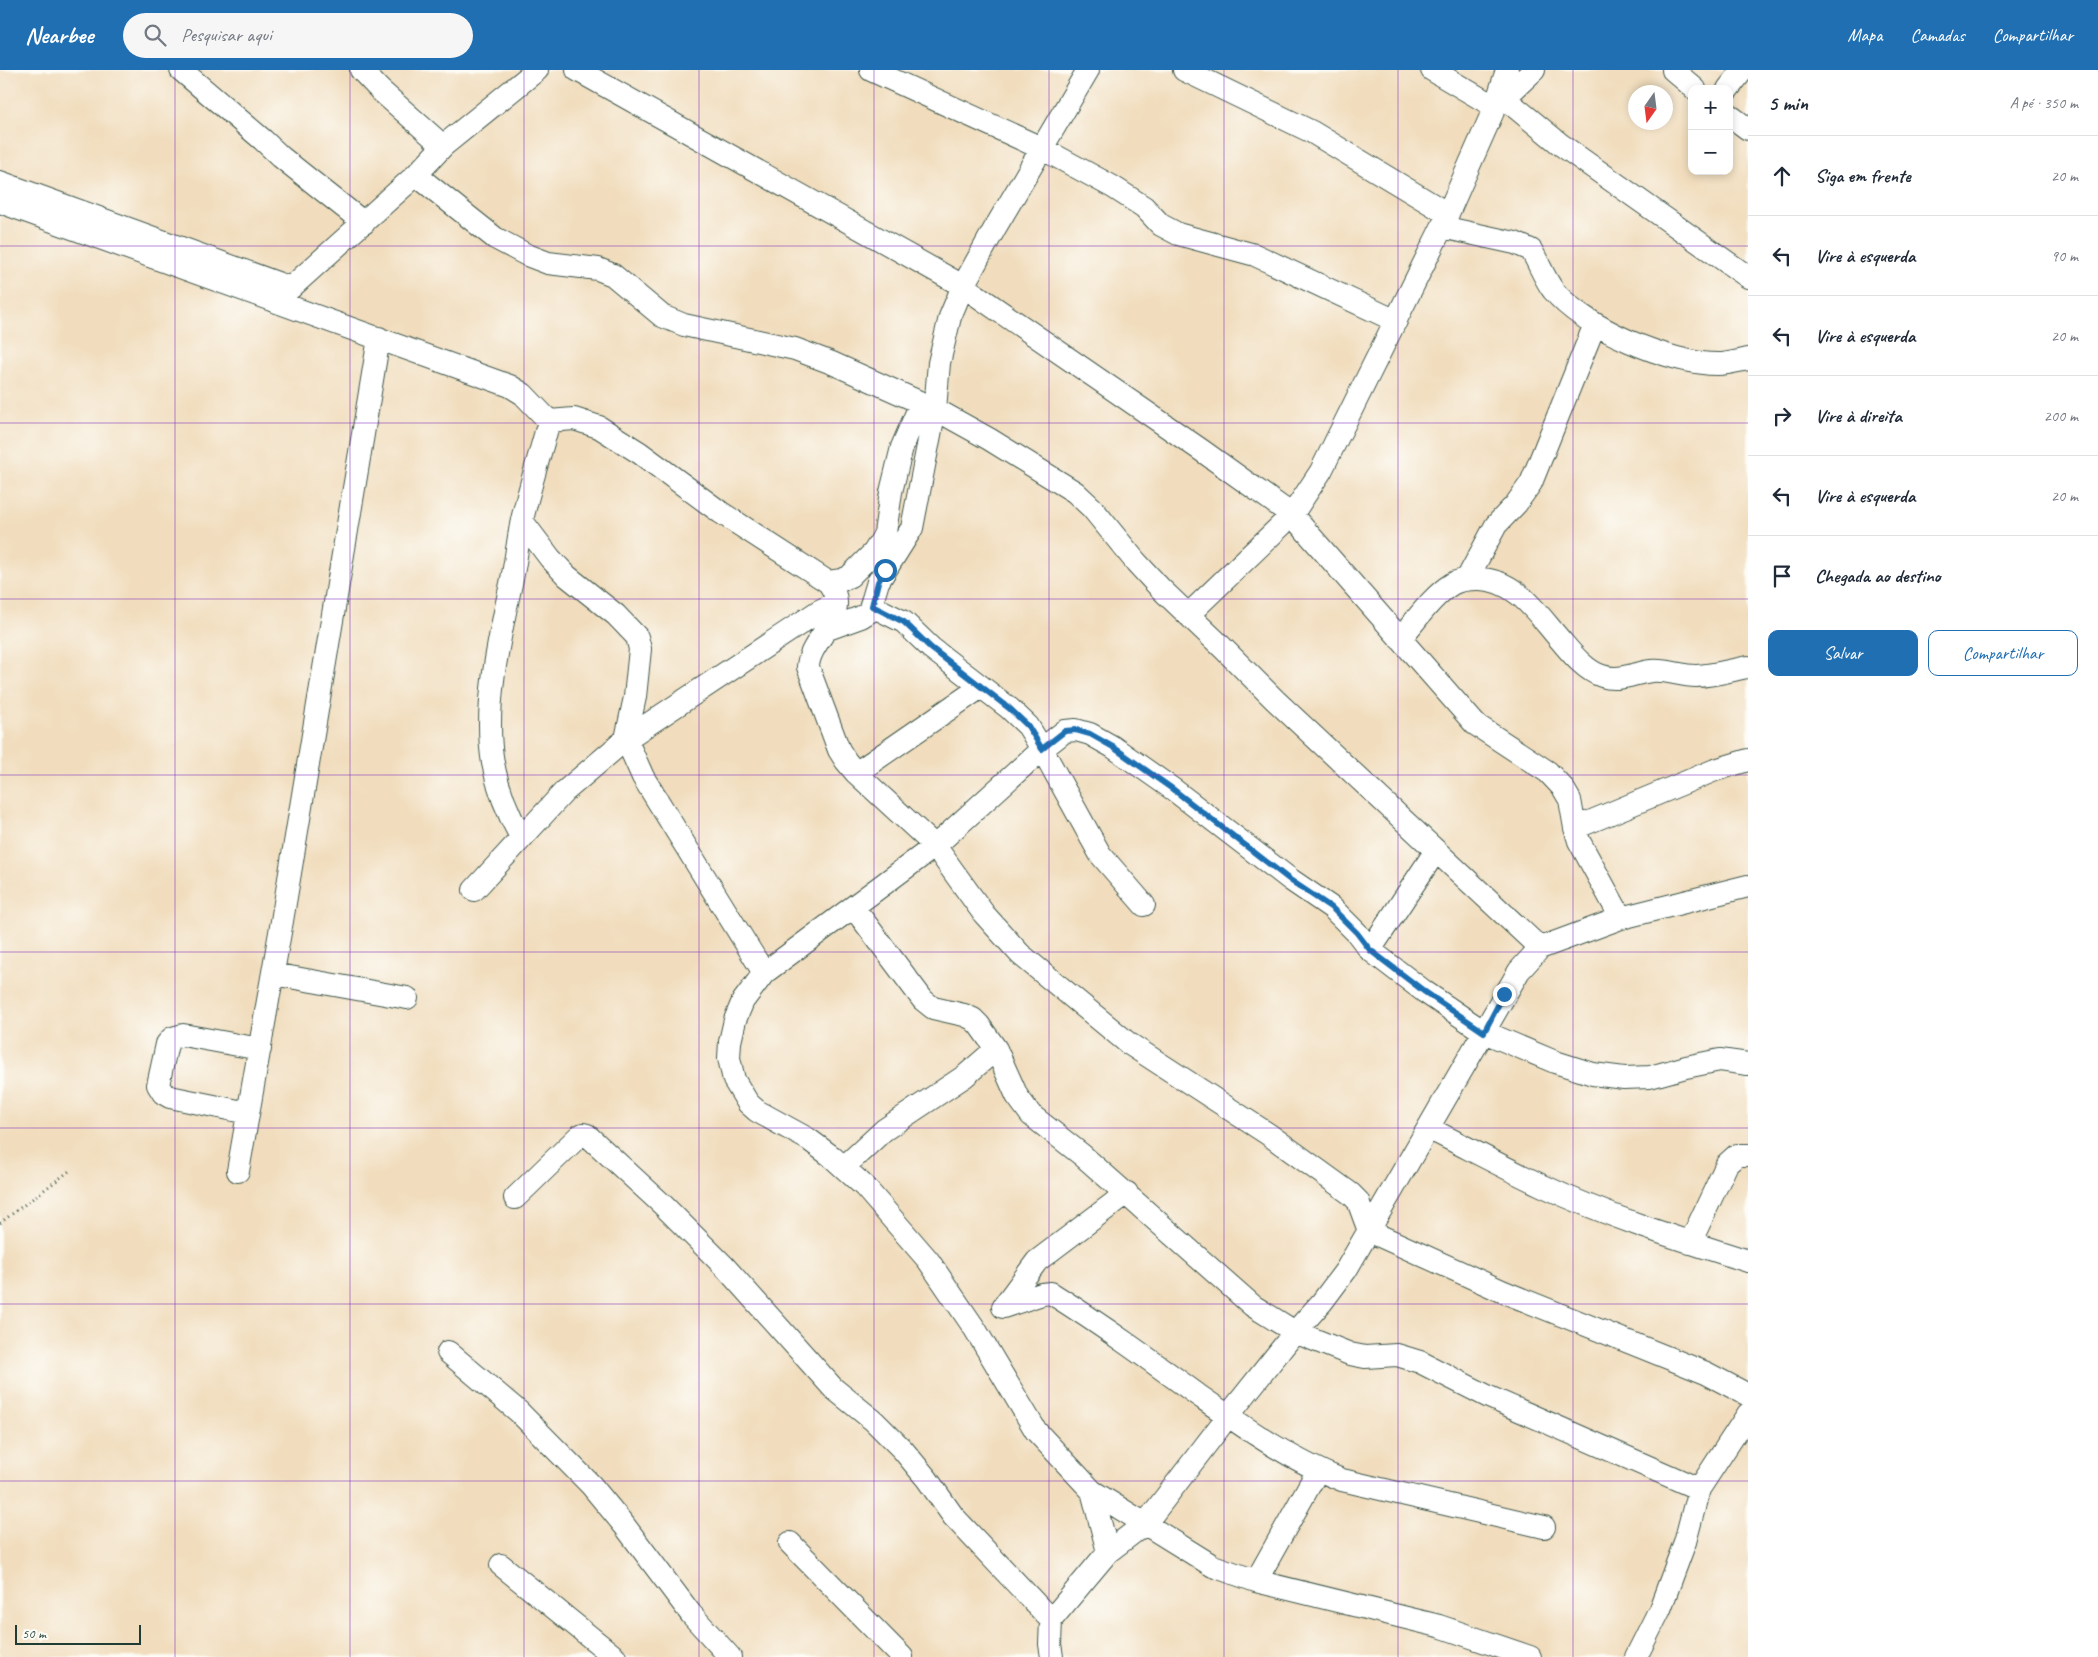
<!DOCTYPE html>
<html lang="pt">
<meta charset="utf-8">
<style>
body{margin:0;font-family:Caveat,sans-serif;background:#f6f6f7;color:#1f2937}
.controls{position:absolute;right:15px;top:15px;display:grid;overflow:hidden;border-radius:10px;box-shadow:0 2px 8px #0003}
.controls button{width:45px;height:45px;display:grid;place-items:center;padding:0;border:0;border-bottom:1px solid #e0e1e3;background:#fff;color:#1f2937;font:25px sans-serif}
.compass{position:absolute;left:1628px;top:15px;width:45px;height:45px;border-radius:50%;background:#fff;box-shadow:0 2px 8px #0003;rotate:194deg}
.scale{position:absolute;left:15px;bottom:12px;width:126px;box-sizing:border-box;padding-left:5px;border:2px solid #1f3d34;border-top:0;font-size:14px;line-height:18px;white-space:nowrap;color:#1f3d34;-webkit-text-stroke:4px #fdfcf7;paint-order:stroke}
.stop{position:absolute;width:15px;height:15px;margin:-11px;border:4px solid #1f6fb2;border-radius:50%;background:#fff}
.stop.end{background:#1f6fb2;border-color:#fff;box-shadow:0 1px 5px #0008}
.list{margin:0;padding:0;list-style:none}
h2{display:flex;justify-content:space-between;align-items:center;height:65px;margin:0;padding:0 20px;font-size:21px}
h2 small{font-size:16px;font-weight:400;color:#747a83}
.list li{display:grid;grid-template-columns:32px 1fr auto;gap:15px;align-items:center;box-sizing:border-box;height:80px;padding:0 20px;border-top:1px solid #e0e1e3}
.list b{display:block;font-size:19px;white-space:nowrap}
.list em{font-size:16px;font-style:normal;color:#747a83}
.actions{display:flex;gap:10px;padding:15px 20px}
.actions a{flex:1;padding:11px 0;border:1px solid #1f6fb2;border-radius:10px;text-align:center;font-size:18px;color:#1f6fb2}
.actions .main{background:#1f6fb2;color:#fff}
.icon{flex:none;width:28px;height:28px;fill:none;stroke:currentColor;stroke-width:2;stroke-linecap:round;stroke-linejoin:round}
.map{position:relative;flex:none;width:1748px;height:1587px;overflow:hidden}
header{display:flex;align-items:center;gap:30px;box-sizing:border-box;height:70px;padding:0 25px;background:#1f6fb2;color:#fff}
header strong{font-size:24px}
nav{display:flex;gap:28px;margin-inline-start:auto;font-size:18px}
.search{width:350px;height:45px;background:#f6f6f7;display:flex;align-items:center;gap:12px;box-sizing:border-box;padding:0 18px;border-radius:28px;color:#747a83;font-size:19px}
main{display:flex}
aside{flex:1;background:#fff}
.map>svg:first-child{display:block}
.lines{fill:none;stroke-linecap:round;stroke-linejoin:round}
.minor-casing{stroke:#3e5549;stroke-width:24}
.path{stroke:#3e5549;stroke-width:3;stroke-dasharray:1 4;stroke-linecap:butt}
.minor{stroke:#fff;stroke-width:22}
.route{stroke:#1f6fb2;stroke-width:6}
.grid{fill:none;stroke:#7b2cbf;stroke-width:1;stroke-opacity:0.55}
</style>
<header>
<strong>Nearbee</strong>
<div class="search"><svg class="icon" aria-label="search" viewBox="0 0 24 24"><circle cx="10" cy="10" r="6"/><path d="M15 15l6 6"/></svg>Pesquisar aqui</div>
<nav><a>Mapa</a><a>Camadas</a><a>Compartilhar</a></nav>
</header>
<main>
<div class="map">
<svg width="1748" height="1587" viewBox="0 0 1748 1587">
<rect width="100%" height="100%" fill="#fdfcf7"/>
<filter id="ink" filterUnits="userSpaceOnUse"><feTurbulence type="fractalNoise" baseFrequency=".02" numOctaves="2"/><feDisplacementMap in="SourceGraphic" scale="10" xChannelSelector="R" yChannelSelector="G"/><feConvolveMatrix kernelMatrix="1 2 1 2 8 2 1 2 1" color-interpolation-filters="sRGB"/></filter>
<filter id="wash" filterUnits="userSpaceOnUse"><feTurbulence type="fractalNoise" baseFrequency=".0096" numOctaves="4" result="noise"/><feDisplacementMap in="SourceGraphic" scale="20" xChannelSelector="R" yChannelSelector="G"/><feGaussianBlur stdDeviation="1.12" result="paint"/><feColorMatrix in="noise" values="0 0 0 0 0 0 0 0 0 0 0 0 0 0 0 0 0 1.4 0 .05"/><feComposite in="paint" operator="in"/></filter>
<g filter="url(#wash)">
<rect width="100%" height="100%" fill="#f1ddbd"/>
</g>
<g filter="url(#ink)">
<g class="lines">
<!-- minor casing -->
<g class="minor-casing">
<path id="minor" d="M181,0L263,70L281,87L364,153
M361,0L380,20L443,76
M577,0L963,216L1201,380L1292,445L1475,654L1548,702L1563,718L1570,730L1575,758L1579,771L1621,848
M871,0L1041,78L1113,117L1144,137L1161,155L1178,164L1255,185L1396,251
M1184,0L1312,62L1448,144
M1432,0L1495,37L1534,0
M1673,0L1695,19
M1728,19L1743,0
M1504,28L1560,74L1748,207
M1729,45L1748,59
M416,105L495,168L527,185L548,193L598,199L613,205L662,246L684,255L795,279L832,293L935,339L989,369L1075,422L1092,438L1136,492L1160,518L1223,578L1275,630L1540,878
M0,112L291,218
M0,132L510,316L523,324L549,351L574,349L599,357L640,383L720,442L828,512C854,545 809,568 808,597L839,680L846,691L856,703L935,776L984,844L1020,884L1128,973L1268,1064L1351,1124L1358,1131L1369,1161L1504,1222L1706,1303L1748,1325
M1442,157L1515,173L1531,180C1539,193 1544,208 1553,220C1584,258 1670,294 1718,294C1728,294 1738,291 1748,289
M276,231L416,105L443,76L537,0
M522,451L550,488L567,506L616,545L637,567L640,579L635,627L626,669L643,707L764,903
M1467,509L1496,455L1516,434L1531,413L1595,254
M828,512L842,510L850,506L874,482L881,471L885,463L891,422L902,377L921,333
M872,536L904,552L931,578L1009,638L1028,656L1042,679L1100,784L1144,835
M1188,545L1292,445L1321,401L1442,157L1495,37L1507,0
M828,559L861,547L869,542L878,512L912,458L935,339L939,293L950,247L963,216L995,158L1088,0
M1400,569C1416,551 1431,527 1452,514C1459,510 1469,509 1478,509C1517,509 1538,545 1562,572C1573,585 1586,601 1602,606C1620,612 1634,603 1651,601C1666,599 1680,606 1696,606C1713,606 1731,600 1748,597
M856,703L981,617
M1575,758L1715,700L1748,690
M521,767C508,744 498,720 493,693C483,635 500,566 512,509C516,490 518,469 522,450C530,416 540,384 549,351
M474,820L564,722L626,669L819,541L836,533
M854,838L923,930L933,938L964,945L973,949L979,955L996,979L1017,1026L1031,1045L1082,1085L1253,1236L1295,1262L1350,1284L1365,1287L1397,1285L1420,1292L1489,1327L1699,1419
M1370,880L1435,782
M273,904L407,928
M248,1043L170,1027L163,1023L158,1015L167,974L172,968L183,965L260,979
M1428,1058C1466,1077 1503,1097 1541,1115C1607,1146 1678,1169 1748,1191
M844,1097L884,1060L965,1006L996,979
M238,1101L282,851L379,268
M1127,1123L1037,1191L1003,1237L1042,1224L1051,1223C1102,1255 1150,1290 1198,1325C1244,1357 1290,1390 1342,1410L1544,1457
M515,1128L579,1066L583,1064L587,1065L663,1135L724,1196L833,1318L874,1351L903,1380L927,1409L953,1446L1051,1550
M1690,1173L1727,1094L1737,1085H1748
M448,1282L519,1342L591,1415L624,1455L691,1544L730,1587
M1092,1421L1108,1482
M790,1473L902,1587
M501,1495L615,1587
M1256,1511L1318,1400
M1052,1587L1050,1574L1051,1550L1108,1482L1146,1453L1228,1346L1295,1262L1322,1232L1346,1200L1519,901L1540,878L1621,848L1748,816
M1530,1587L1439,1556L1256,1511L1213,1496L1092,1421L1036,1361L975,1259L928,1190L864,1116L831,1086L808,1069L757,1041L748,1033L734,1010L729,988L730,972L735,950L743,931L764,903L935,776L1042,679L1065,661L1076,660L1090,664L1113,677L1174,720L1291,810L1332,838L1357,863L1370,880L1425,922L1484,962L1555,992L1593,1004L1624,1008L1650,1007L1686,997L1720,990L1748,994
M1636,1587L1660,1539L1685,1472L1699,1419L1748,1344"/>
</g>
<!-- path -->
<path class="path" d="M0,1153L72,1099"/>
<!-- minor -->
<use href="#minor" class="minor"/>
</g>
</g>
<g class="lines" filter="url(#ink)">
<!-- route -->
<path class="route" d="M885,500L878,512L872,536L904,552L931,578L1009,638L1028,656L1042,679L1065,661L1076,660L1090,664L1113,677L1174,720L1290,810L1332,838L1357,863L1370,880L1425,922L1484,962L1504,924"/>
</g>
<!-- grid -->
<path class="grid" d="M175,0V1587M350,0V1587M524,0V1587M699,0V1587M874,0V1587M1049,0V1587M1224,0V1587M1398,0V1587M1573,0V1587M0,176H1748M0,353H1748M0,529H1748M0,705H1748M0,882H1748M0,1058H1748M0,1234H1748M0,1411H1748"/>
</svg>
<div class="controls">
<button>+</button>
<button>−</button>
</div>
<svg class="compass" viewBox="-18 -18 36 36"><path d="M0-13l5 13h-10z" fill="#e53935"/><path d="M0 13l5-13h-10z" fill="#747a83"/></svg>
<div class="scale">50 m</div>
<div class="stop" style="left:885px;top:500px"></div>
<div class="stop end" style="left:1504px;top:924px"></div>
</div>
<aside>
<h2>5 min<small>A pé · 350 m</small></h2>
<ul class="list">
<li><svg class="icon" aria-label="ahead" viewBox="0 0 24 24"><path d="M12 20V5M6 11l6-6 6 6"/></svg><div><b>Siga em frente</b></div><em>20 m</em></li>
<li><svg class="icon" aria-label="left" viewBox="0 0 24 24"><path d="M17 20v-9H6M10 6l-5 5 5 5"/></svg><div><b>Vire à esquerda</b></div><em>90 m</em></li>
<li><svg class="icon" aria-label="left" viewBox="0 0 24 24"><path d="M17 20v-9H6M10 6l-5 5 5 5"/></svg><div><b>Vire à esquerda</b></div><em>20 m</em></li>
<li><svg class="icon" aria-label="right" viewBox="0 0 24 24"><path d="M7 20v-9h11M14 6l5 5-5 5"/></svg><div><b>Vire à direita</b></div><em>200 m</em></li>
<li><svg class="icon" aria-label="left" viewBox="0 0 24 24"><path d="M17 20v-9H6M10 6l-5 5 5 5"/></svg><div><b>Vire à esquerda</b></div><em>20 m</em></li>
<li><svg class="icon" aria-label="arrive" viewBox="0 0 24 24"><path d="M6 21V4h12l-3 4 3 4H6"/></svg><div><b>Chegada ao destino</b></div></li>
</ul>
<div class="actions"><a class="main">Salvar</a><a>Compartilhar</a></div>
</aside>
</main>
